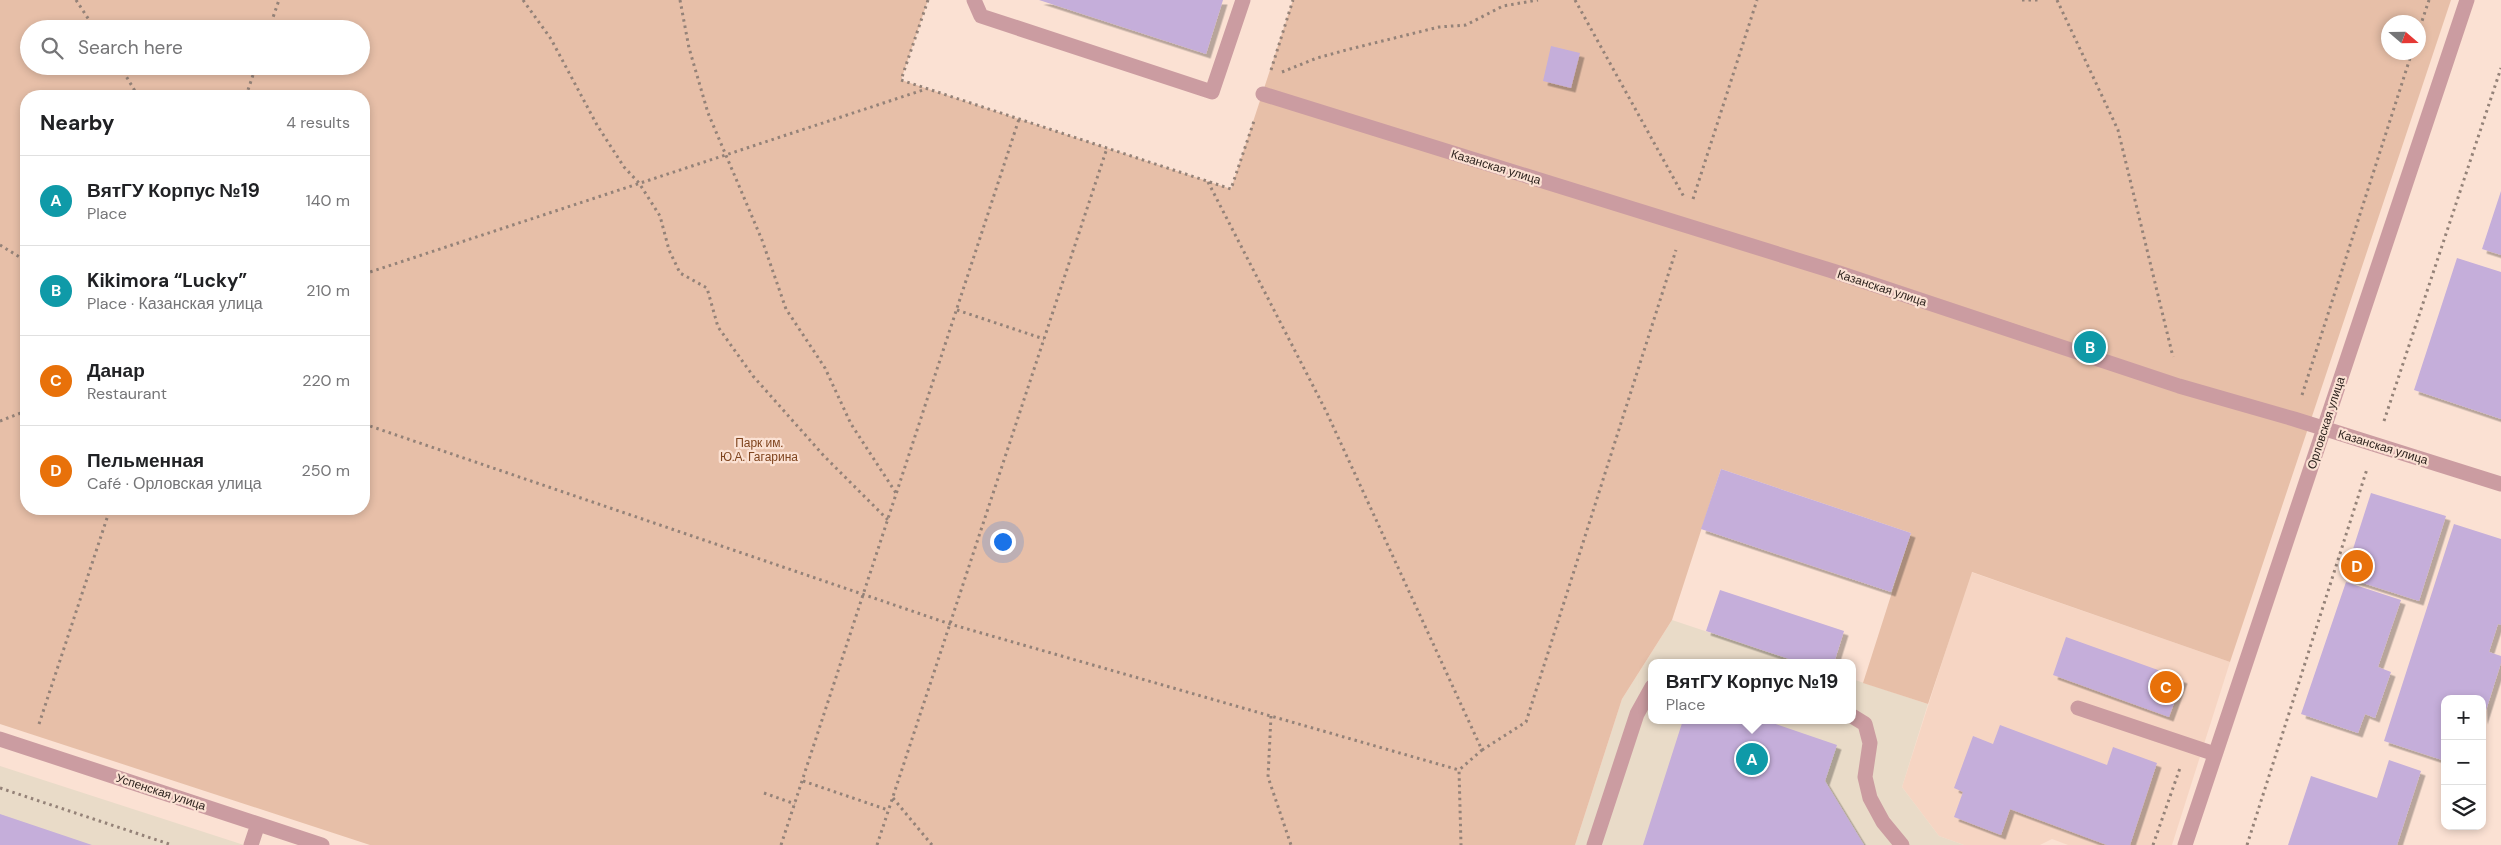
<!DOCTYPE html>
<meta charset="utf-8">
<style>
body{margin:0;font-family:"DM Sans",sans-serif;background:#f6f6f6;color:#202124}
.controls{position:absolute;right:15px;bottom:15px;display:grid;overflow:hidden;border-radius:10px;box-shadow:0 2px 8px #0003}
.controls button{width:45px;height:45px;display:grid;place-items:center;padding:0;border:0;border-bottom:1px solid #e0e0e0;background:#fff;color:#202124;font:25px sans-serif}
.compass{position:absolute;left:2381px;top:15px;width:45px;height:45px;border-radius:50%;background:#fff;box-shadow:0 2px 8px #0003;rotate:110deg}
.you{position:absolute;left:1002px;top:541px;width:18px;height:18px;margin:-12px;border:4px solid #fff;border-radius:50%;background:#1a73e8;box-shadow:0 0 0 8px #1a73e833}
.badge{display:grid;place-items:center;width:32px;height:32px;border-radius:50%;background:#0f766e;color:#fff;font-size:16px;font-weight:700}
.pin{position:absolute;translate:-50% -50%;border:2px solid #fff;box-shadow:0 1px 5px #0006}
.popup{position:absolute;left:1648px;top:659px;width:208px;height:65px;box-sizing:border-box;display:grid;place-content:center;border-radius:10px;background:#fff;filter:drop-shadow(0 1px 4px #0005);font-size:16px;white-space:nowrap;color:#757577}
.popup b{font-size:19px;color:#202124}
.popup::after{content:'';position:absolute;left:50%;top:100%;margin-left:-10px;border:10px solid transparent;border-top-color:#fff}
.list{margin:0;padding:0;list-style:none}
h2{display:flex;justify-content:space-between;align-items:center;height:65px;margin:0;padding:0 20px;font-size:21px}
h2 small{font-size:16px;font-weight:400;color:#757577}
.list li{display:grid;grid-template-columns:32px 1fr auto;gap:15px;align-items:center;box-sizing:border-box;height:90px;padding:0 20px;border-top:1px solid #e0e0e0}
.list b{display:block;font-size:19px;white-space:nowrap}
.list p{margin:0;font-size:16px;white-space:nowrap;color:#757577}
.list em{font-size:16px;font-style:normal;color:#757577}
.icon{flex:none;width:28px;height:28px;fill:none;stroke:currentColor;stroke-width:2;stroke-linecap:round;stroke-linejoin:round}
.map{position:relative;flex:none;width:2501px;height:845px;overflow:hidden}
.search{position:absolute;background:#fff;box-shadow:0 2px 8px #0003;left:20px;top:20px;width:350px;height:55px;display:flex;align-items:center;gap:12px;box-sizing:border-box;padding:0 18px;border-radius:28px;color:#757577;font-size:19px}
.panel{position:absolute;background:#fff;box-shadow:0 2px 8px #0003;left:20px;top:90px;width:350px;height:425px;border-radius:20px}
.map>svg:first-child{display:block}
.built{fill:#f6d5c3}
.education{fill:#e9dbc8}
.green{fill:#e7bfa8;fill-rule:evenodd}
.building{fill:#c5aeda;filter:url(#shadow)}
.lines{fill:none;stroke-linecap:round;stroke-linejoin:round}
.path{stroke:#948278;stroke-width:3;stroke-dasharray:2.5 4;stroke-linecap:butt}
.minor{stroke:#cb9ca1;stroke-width:15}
.labels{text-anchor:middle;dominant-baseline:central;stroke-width:4.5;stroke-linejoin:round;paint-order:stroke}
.street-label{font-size:12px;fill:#2e241f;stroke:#fbe1d3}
.park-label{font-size:12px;fill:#7f441e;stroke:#fbe1d3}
</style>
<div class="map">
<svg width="2501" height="845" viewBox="0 0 2501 845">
<defs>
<filter id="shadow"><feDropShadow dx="4.5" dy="4.5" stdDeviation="0" flood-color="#0004"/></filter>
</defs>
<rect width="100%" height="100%" fill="#fbe1d3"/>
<!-- built -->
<path class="built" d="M1971,572L2230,662L2172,845H2068L2052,839L2040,845H1964L1939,836L1902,787Z"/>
<!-- education -->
<path class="education" d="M1672,620L1801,663H1652V720H1852V679L1928,704L1902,787L1939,836L1964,845H1575L1622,699Z
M0,766L244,845H0Z"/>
<!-- green -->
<path class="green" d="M0,0H928L901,80L1231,189L1293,0H2451L2230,662L1972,572L1928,704L1863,683L1911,533L1721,469L1672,620L1622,699L1575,845H370L0,724ZM2388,22H2418V52H2388ZM29,29H361V66H29ZM26,96H364V509H26Z"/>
<!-- building -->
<path class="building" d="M1039,0H1223L1206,54Z
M1551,46L1580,53L1571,88L1543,81Z
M2501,191V255L2482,249Z
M2457,258L2501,272V419L2414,390Z
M1721,469L1911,533L1891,592L1701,529Z
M2371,493L2446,516L2419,601L2344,577Z
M2454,524L2501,539V625L2498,624L2489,652L2501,656V663L2483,720L2482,699H2445V761L2384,741Z
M2346,582L2401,600L2378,667L2391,672L2375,718L2365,714L2358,733L2301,714Z
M1720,590L1844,631L1834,663H1801L1706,631Z
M2066,637L2183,679L2169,717L2053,675Z
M1683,720H1764L1837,745L1825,781L1864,845H1643Z
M2000,725L2107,765L2113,747L2157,763L2130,845H2107L2010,809L2001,835L1954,817L1963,792L1954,788L1973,736L1993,744Z
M2389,760L2421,771L2397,845H2288L2311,776L2377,798Z
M0,814L92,845H0Z"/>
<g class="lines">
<!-- path -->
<path class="path" d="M76,0L95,29
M523,0L551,39L597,125L624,167L639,183L660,216L669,250L680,273L707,288L718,327L753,376L824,456L888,520
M680,0L689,48L708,113L762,240L786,309L825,368L851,424L896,493
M928,0L901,80L1231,189L1255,118
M1575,0L1684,197
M2022,0H2040
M2057,0L2118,130L2173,357
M269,29L279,0
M2418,33L2429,0
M120,66L138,96
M1271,70L1293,0
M1282,72L1317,58L1350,49L1439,27L1466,25L1503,6L1538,0
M246,96L256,66
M1208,182L1326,411L1482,750L1459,770L1461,845
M1693,199L1757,0
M0,245L26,261
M364,274L926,89
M957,310L1044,339
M2302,395L2412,52
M0,421L26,411
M2384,421L2501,68
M364,424L950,624L1459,770
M1271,716L1268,777L1291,845
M39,724L110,509
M1482,750L1526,722L1676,250
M803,781L888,810
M0,788L172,845
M764,793L795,804
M893,798L932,845
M781,845L1019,119
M877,845L1107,148
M2153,845L2180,768
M2247,845L2367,469"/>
<!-- minor -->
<path class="minor" d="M974,0L981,16L1212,92L1243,0
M1263,94L1839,273L2179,386L2294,419L2501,484
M2078,708L2215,754
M1852,716L1865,724L1870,743L1865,777L1870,798L1883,822L1902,845
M0,739L322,845
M251,845L258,824
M1594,845L1637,714L1652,687
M2185,845L2467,0"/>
</g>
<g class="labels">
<!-- street labels -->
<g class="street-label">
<text transform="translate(1496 167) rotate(17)">Казанская улица</text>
<text transform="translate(1882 288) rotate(18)">Казанская улица</text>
<text transform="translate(2326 423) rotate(-72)">Орловская улица</text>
<text transform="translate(2383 447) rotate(17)">Казанская улица</text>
<text transform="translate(161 792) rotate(18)">Успенская улица</text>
</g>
<!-- park labels -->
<g class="park-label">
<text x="759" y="443">Парк им.<tspan x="759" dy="14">Ю.А. Гагарина</tspan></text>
</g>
</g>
</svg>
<div class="controls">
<button>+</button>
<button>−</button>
<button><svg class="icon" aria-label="layers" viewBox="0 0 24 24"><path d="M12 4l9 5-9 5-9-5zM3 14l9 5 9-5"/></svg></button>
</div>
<svg class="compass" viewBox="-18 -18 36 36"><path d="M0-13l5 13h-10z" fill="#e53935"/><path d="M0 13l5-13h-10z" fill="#757577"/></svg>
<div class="you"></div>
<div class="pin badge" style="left:1752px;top:759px;background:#0f9aa8">A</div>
<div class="popup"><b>ВятГУ Корпус №19</b>Place</div>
<div class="pin badge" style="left:2090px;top:347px;background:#0f9aa8">B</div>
<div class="pin badge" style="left:2166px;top:687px;background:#e8710a">C</div>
<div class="pin badge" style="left:2357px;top:566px;background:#e8710a">D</div>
<div class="search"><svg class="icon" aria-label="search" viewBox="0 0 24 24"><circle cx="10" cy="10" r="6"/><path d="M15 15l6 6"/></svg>Search here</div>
<section class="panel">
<h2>Nearby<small>4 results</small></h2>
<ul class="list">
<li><span class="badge" style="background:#0f9aa8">A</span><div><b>ВятГУ Корпус №19</b><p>Place</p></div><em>140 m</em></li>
<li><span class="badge" style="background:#0f9aa8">B</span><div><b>Kikimora “Lucky”</b><p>Place · Казанская улица</p></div><em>210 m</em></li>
<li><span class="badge" style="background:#e8710a">C</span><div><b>Данар</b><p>Restaurant</p></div><em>220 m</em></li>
<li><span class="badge" style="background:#e8710a">D</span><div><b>Пельменная</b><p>Café · Орловская улица</p></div><em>250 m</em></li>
</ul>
</section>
</div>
